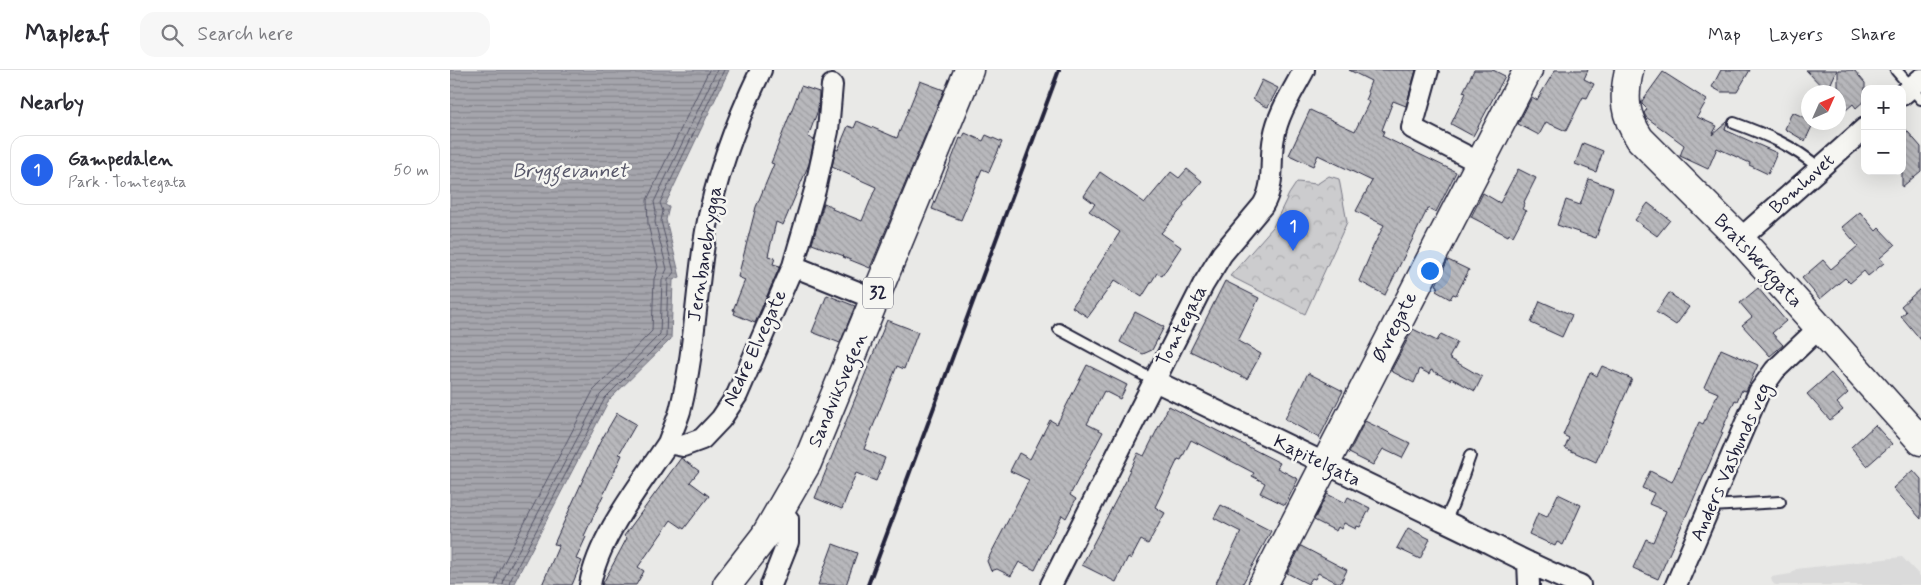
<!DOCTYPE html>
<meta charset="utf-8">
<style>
body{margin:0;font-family:Mynerve,sans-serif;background:#f7f7f7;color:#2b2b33}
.controls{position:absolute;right:15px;top:15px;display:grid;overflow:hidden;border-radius:10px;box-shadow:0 5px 20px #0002}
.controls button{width:45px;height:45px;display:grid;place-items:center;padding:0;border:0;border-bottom:1px solid #e1e1e2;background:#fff;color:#2b2b33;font:25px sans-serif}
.compass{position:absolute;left:1351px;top:15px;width:45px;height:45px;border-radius:50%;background:#fff;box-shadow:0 5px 20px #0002;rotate:45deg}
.you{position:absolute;left:979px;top:200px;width:18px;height:18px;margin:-12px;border:4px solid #fff;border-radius:50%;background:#1a73e8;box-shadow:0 0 0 8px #1a73e833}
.badge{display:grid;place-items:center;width:32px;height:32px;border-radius:50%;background:#2563eb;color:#fff;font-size:16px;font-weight:700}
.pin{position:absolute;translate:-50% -41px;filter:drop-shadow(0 1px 2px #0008)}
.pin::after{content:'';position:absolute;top:26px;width:18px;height:15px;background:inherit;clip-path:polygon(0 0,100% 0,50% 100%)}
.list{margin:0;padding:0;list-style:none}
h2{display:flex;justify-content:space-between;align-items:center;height:65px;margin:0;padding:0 20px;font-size:21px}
h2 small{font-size:16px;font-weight:400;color:#7c7c81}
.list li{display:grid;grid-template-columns:32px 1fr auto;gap:15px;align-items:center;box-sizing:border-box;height:70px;margin:0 10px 10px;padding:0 10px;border:1px solid #e1e1e2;border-radius:15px}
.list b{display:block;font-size:19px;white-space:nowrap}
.list p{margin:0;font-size:16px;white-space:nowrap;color:#7c7c81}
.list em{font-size:16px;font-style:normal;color:#7c7c81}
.icon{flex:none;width:28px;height:28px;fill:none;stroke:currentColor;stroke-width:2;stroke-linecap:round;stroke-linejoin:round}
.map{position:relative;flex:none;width:1471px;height:515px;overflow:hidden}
header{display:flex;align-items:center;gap:30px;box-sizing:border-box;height:70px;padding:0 25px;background:#fff;border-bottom:1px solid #e1e1e2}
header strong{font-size:24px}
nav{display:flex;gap:28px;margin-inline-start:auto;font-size:18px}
.search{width:350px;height:45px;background:#f7f7f7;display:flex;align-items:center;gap:12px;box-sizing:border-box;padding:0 18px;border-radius:15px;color:#7c7c81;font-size:19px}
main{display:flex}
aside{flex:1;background:#fff}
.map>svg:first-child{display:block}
.built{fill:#dadada}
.park{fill:url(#park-crowns);stroke:#777784}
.water{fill:url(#water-rules);stroke:#71717f}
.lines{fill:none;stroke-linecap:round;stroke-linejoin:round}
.shore{stroke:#565668;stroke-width:1}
.building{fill:url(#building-back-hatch);stroke:#22223b}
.lane-casing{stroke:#22223b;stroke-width:14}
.street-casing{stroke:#22223b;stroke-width:24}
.secondary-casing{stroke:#22223b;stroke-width:31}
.primary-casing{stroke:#22223b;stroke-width:31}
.lane{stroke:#f6f6f2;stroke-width:10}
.street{stroke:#f6f6f2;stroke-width:20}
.secondary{stroke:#f6f6f2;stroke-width:28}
.primary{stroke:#f6f6f2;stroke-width:28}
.rail{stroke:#22223b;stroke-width:4}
.labels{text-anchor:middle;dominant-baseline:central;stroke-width:5;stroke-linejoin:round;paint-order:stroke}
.shield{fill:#f6f6f2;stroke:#626272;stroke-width:1}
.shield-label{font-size:18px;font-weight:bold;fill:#22223b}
.street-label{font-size:19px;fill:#22223b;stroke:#f6f6f2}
.water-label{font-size:20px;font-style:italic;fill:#565668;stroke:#f6f6f2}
</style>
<header>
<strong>Mapleaf</strong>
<div class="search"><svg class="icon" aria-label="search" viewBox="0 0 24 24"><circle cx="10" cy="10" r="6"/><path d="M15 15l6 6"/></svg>Search here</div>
<nav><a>Map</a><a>Layers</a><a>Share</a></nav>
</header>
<main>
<aside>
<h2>Nearby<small></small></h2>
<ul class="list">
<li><span class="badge">1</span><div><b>Gampedalen</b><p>Park · Tomtegata</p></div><em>50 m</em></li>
</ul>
</aside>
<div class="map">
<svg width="1471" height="515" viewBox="0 0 1471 515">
<defs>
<pattern id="park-crowns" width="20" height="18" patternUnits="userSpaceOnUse" patternTransform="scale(1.25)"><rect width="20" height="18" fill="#ccccce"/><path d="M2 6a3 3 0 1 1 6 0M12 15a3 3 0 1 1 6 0" fill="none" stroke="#afafb2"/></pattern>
<pattern id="water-rules" width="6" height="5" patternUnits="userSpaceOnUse" patternTransform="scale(1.25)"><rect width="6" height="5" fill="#a5a5ac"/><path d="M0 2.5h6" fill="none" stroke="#86868d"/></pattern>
<pattern id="building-back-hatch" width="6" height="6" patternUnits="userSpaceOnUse" patternTransform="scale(1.25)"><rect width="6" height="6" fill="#b8b8bc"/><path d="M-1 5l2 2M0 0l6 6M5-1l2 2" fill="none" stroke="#9e9ea2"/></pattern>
</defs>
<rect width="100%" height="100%" fill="#e9e9e7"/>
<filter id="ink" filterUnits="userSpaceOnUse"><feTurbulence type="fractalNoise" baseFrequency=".02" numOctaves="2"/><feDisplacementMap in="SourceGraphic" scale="10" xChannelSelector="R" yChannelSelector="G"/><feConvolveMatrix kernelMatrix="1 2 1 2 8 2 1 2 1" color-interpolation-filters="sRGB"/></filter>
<g filter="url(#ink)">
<!-- built -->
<path class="built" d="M1452,487L1471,507V515H1325L1322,512L1321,507L1341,504L1346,499Z"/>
<!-- park -->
<path class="park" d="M879,106L889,109L897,152L855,244L780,206L823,157L839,124L847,112L867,114Z"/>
<!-- water -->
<path class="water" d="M0,0H279L215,135L219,137L216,150L230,207L223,210L221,269L159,330L63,515H0Z"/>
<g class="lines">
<!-- shore -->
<path class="shore" d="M45,515L48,504L143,321L202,261L204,209L208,197L198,154L197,130L259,0
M53,515L54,508L150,325L210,264L212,210L217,199L205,152L206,142L204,132L267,0
M59,515L60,511L155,328L216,267L218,210L224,202L211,151L213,141L210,133L274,0"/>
</g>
<!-- building -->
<path class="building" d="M899,0H966L956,36L943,31L932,60L934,61L932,66L1006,102L986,142L978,138L935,225L909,211L921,183H920L934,155L906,141L922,111L868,85L863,96L839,85L860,40L905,61L919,32L916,30L919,23L917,22L921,11Z
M1024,0H1043L1055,6L1023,66L1001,54L1016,23L1013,22Z
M1105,0H1138L1134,9L1144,14L1137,28L1133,27L1116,61L1096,52L1089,65L1068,54L1082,27L1087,30Z
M1271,0H1300L1287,22H1271L1262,17Z
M1356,0H1387L1377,22Z
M1388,0H1404L1415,13V30L1406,38L1403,34L1388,47Z
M1213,2L1257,30L1247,47L1267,56L1262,65L1277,52L1275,60L1327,83L1318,104L1299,95L1300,93L1267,78L1258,99L1230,86L1234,75L1196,47L1194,43L1197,39L1192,34V31Z
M812,10L828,18L818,37L814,36L803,29Z
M470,11L494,20L420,198L393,187L394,186L362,174L374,133L383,137L382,139L412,151L426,117L382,97L386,79L388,80L398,56L404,58L407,51L447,68Z
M351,16L369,22L368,40L358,67L364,70L359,94L333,155L326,152L318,186L325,188L323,194L330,196L305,253L284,244L285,241L283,240L295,210L288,207L306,137L324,94L321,93Z
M1342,42L1358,49V52H1364L1355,71L1335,59Z
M1452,55L1471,77V101L1452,117Z
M515,63L533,71L536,65L552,72L539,102L532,99L511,150L482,139L510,68L512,69Z
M1133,73L1153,81L1146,102L1125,94Z
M737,99L752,111L733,134L734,136L711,163L731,177L712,206L707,203L692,227L665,210L638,247L622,237L670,162L639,141L645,134L634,126L650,102L695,133L721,102L729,108Z
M1068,99L1086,108L1074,132L1075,133L1072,139L1076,141L1063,166L1059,164L1058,166L1021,147L1033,123L1050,133Z
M1139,109L1163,118L1146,168L1107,155L1116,130L1130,135Z
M1198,133L1220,150L1207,166L1185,150Z
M1410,142L1426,161L1429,158L1445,175L1430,188L1434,193L1418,206L1414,201L1400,213L1395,208L1370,229L1352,208L1373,190L1381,199L1408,176L1392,157Z
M998,190L1019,200L1006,225L1003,224L1000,229L986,221L988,216L986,215Z
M775,211L809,228L788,271L811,284L797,309L740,281Z
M1308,218L1336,251L1322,263L1333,275L1320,286L1292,255L1302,247L1290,233Z
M1471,218V270L1451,246L1456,242L1451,236Z
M1219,223L1239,237L1226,255L1206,242Z
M377,225L405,236L390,273L362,262Z
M1090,231L1122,245L1112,267L1081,253Z
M685,242L714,257L702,280L693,284L670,272Z
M437,250L468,262L454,299L447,296L414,379L435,388L426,411L406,403L392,439L365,428Z
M963,259L987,271L991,264L1007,272L999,288L1032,307L1025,321L1001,308L1000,310L981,300L979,304L970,299L964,313L941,301Z
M1271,279L1308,295L1296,321L1292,320L1287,331L1285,330L1271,362L1273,363L1208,509L1183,498L1196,469L1203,472L1216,441L1199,434L1204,423L1192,418L1200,401L1222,412L1249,352L1253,354L1268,323L1254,317Z
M637,295L677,315L670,329L654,321L637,354L653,362L620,425L626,429L616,448L612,445L585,500L569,492L561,506L547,499L541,501L537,491L579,410L560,401L569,383L580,389L600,350L607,354Z
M1152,296L1182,309L1146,392L1115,378L1119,368L1113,365L1140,302L1147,306Z
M858,303L893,321L869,368L835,349Z
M1381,303L1398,323L1387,333L1393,340L1380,350L1357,324Z
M719,336L830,393L827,398L848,409L835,435L810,423L815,413L802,406L804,403L741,370L731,390L728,389L705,437L715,443L698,474L691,470L681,489L678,487L666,512L632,495L677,409L676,408L688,383L694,386Z
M167,343L186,354L169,384L172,385L134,466L136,467L126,489L132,491L122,515H92L109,475L104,474L149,374Z
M915,351L960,373L952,388L933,379L923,395L899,383Z
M1425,355L1442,374L1417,396L1401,377Z
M231,388L249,401L240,412L259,426L234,459L221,450L188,497L194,501L186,515H152L177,468L174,466Z
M1463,400L1471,409V449L1443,418Z
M877,424L895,433L898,427L920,438L910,457L907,456L906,459L894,453L891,459L888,457L886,461L864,450Z
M1108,424L1131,435L1113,475L1107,472L1105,476L1079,464L1088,443L1097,447Z
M771,435L821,461L792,515H765L791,462L764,448Z
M958,458L980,469L970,489L947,478Z
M383,474L407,483L396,515H368Z
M851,476L897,500L890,514L868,503L865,509L862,508L858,514L837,503Z"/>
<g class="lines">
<!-- lane casing -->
<g class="lane-casing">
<path id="lane" d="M1446,0L1471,29
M1284,53C1317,65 1342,75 1369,98
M609,259L705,311
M1261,436L1330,432
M995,451L1003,434L1020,386"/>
</g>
<!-- street casing -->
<g class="street-casing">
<path id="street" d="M978,0L962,58L1030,93
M1452,25L1471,9
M1290,169L1415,58
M343,196L425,229
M705,311C800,358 896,404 992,450C1038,471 1082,497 1130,515
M218,373C222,362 227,351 230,341C245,282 246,220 256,161C266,104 286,52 311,0
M1078,492L1079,515
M140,515C148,467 191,414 218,373L233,376L252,369L271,349L287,325L343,196L365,120L378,61L382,15
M321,515L338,472V449L330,443
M601,515L753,215L772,184L813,135C826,113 819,90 824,67C828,43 843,21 854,0
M1226,515L1309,322L1325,300L1370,257"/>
</g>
<!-- secondary casing -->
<g class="secondary-casing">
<path id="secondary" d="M1179,0C1173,28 1174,45 1190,69L1290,169L1471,371
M813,515L1078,0"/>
</g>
<!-- primary casing -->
<g class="primary-casing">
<path id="primary" d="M277,515L315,466L357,393L519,0"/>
</g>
<!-- lane -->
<use href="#lane" class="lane"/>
<!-- street -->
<use href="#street" class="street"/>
<!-- secondary -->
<use href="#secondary" class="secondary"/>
<!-- primary -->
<use href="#primary" class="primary"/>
<!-- rail -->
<path class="rail" d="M418,515L609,0"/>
</g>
</g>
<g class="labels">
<!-- shield labels -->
<rect class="shield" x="413" y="207.5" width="30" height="31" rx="4"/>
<g class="shield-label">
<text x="428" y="223">32</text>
</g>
<!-- street labels -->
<g class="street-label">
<text transform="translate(1352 114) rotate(-42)">Bomhovet</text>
<text transform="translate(255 184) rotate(-81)">Jernbanebrygga</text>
<text transform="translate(1308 191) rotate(47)">Bratsberggata</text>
<text transform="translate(732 256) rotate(-63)">Tomtegata</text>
<text transform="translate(945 257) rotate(-63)">Øvregate</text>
<text transform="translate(305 278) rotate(-65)">Nedre Elvegate</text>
<text transform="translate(388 320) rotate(-67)">Sandviksvegen</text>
<text transform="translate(867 391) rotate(26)">Kapitelgata</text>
<text transform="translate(1281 392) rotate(-66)">Anders Vasbunds veg</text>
</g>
<!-- water labels -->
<g class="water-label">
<text x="120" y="101">Bryggevannet</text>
</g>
</g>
</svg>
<div class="controls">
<button>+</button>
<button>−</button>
</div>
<svg class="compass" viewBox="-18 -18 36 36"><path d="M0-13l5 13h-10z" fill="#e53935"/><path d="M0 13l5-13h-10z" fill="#7c7c81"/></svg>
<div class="you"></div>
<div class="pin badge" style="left:843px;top:181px">1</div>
</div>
</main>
